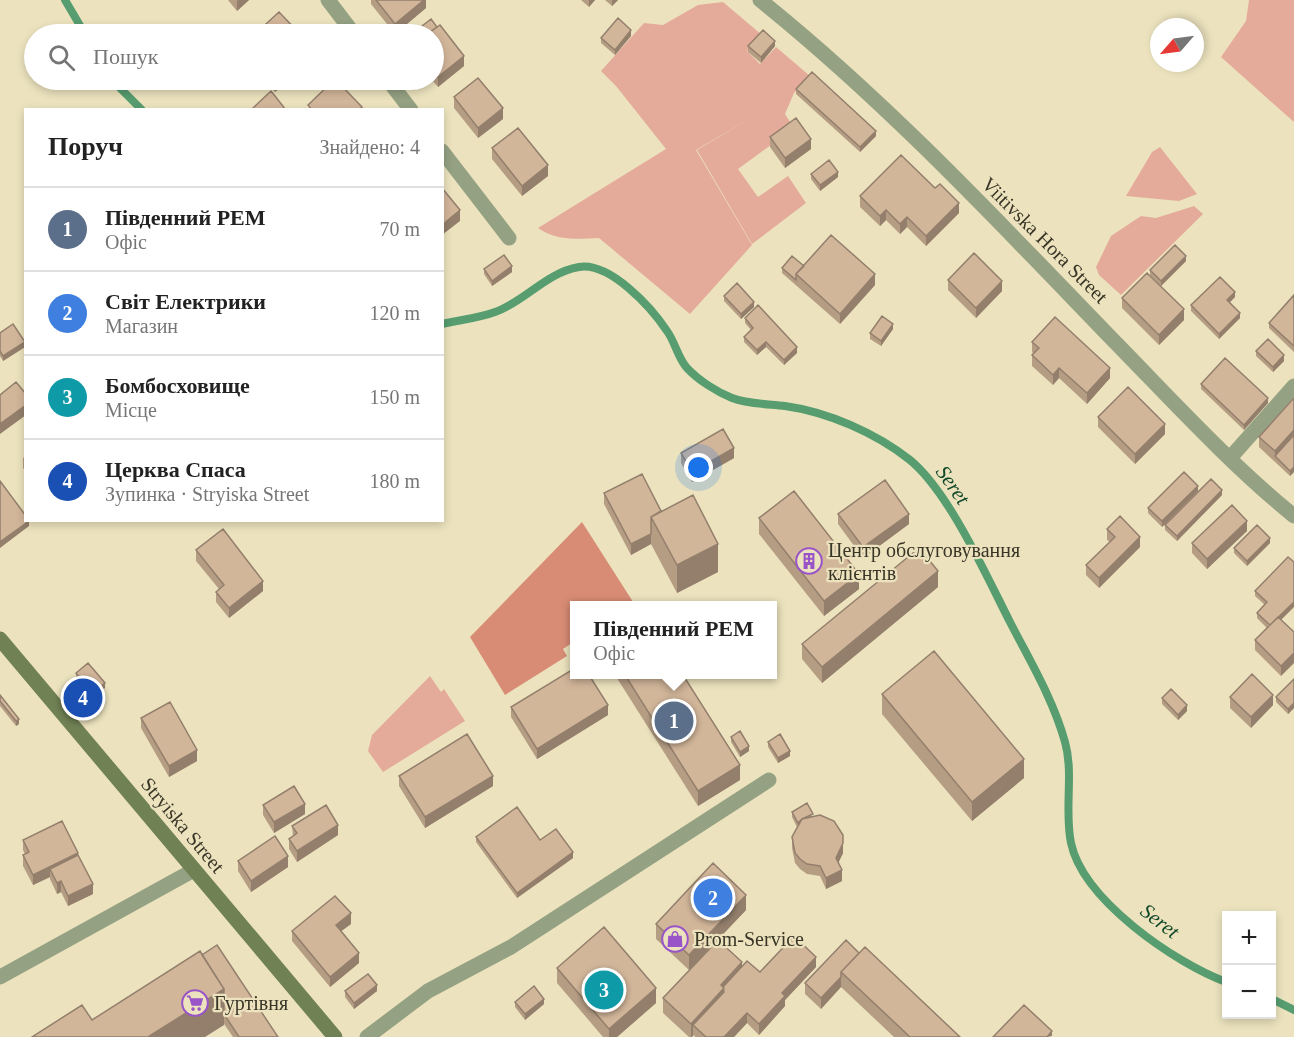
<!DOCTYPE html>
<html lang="uk">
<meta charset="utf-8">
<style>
body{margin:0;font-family:"Times New Roman",serif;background:#f6f6f6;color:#222}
.controls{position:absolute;right:18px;bottom:18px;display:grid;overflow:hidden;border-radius:0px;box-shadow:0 3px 9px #0003}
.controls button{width:54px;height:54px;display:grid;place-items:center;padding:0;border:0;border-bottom:2px solid #e0e0e0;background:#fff;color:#222;font:30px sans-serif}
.compass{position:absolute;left:1150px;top:18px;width:54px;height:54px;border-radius:50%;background:#fff;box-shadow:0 3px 9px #0003;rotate:242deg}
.you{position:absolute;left:699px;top:468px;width:21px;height:21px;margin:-15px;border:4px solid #fff;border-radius:50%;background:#1a73e8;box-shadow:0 0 0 9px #1a73e833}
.badge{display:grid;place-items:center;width:39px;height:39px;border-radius:50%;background:#7c3aed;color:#fff;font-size:20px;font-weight:700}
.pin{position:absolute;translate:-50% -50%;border:3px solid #fff;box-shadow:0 2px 6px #0006}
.popup{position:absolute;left:570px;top:601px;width:207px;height:78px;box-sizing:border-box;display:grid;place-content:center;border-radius:0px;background:#fff;filter:drop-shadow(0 2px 4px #0005);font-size:20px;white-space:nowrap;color:#767676}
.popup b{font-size:22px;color:#222}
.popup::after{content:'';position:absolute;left:50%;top:100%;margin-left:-12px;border:12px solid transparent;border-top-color:#fff}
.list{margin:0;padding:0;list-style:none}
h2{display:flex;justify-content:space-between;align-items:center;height:78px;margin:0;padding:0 24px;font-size:26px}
h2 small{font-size:20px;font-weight:400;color:#767676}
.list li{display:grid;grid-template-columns:39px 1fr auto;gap:18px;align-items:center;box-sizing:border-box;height:84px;padding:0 24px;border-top:2px solid #e0e0e0}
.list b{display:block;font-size:22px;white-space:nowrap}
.list p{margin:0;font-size:20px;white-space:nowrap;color:#767676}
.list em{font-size:20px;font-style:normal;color:#767676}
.icon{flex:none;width:33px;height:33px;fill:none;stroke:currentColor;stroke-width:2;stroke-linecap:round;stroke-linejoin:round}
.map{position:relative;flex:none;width:1294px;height:1037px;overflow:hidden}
.search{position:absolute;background:#fff;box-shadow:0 3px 9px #0003;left:24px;top:24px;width:420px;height:66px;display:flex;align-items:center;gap:15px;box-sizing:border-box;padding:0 21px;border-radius:33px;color:#767676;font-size:22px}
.panel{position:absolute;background:#fff;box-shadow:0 3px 9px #0003;left:24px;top:108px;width:420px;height:414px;border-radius:0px}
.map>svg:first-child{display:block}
.green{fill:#e5ab9a}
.forest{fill:#d88c75}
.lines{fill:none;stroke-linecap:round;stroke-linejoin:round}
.stream{stroke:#579d70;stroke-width:8}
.minor{stroke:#95a183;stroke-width:15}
.tertiary{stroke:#95a183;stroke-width:15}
.secondary{stroke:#708154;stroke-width:15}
.wall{fill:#b59d84}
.shaded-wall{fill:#937f6c}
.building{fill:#d2b69a;stroke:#937f6c;stroke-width:1.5}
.labels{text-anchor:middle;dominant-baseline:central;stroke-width:4.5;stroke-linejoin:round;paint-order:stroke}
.street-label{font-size:20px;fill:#393527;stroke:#ece3be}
.poi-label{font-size:20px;fill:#393527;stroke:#ece3be;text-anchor:start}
.water-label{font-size:21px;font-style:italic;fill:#12482a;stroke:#ece3be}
</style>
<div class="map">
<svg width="1294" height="1037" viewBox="0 0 1294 1037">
<rect width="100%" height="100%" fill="#ece3be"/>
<!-- green -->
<path class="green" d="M1249,0H1294V122L1221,57L1246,21Z
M723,2L762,35L747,51L760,64L776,47L810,76L794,93L785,114L794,128L738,169L758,197L788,176L806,203L752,244L697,150L754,116L696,150L752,245L690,314L599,238C576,239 557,241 538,228L666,149L616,86L601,71L644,23L663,25L698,5Z
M1160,147L1197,194L1179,201L1126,196L1152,152Z
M1194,206L1203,214L1121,295L1099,275L1096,267L1111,236L1141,216L1156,218Z
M430,676L441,692L444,689L465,721L383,772L368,751L372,735Z"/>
<!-- forest -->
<path class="forest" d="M582,522L635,605L575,606V641L563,649L567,656L505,695L470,637Z"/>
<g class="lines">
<!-- stream -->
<path class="stream" d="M65,0L85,34
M112,80L142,110
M442,324C460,320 479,318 495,312C526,301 545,273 579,267C610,262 651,307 667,331C675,342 678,358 687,368C698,380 717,392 732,398C748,404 767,404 785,406C828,412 876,433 910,460C949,492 986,575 1010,622C1030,661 1053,699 1065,742C1074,774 1064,810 1071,843C1083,900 1175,963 1226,982
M1272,999L1294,1010"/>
<!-- minor -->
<path class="minor" d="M328,0L354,34
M388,80L411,110
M442,151L509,238
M1230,458L1294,386
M367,1037L428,991L511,947L769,780"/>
<!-- tertiary -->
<path class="tertiary" d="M760,0C887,102 999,222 1112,339C1171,399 1229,463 1294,516
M0,977L194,870"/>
<!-- secondary -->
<path class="secondary" d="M0,639L335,1037"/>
</g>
<!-- wall -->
<path class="wall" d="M228,0H249L237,11Z
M371,0H426V8L395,34L371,4Z
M581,0H595L589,7Z
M605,0H618L612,6Z
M434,34L464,66L438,87L432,80H434Z
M631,36L615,55L601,43V38Z
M748,46H775L761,63L748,52Z
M251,80H289L275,92L266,83L260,89Z
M796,89L876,136L860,152L796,94Z
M454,97L503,119L478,138L454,108Z
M770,137L811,149L785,168L770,147Z
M492,148L548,176L522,196L492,159Z
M811,174L838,177L820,191L811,179Z
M860,196L959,213L926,246L907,227L900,234L886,220L880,226L860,207Z
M1186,261L1161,286L1150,275V270Z
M804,266L875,285L840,324L782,273V268Z
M484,269L512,272L492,286L484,274Z
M948,280L1002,291L976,318L948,290Z
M1294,295V352L1269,328V323Z
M724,296L754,307L741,319L724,301Z
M1235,297L1230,302L1240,318L1219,339L1191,311V305Z
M1122,298L1184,320L1159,345L1122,308Z
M745,318L797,353L784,365L766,347L757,355L744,342V337L751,330L745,323Z
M893,329L881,346L870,339V333Z
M0,333L25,347L3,361L0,356Z
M1032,342L1110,378L1087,404L1059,378L1053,385L1032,366V355L1034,354L1032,352Z
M1256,351L1284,361L1273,372L1256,356Z
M1201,384L1268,403L1244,430L1201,389Z
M1294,398V472L1290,476L1259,447V437Z
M1098,417L1165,434L1135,464L1098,427Z
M681,453L734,458L692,482L681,463Z
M26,456V472L23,468V458Z
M1198,491L1162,527L1148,513V508Z
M604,493L661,511L718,572L677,593L651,544L631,555L604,504Z
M1222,495L1177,541L1165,530V525Z
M838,514L909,524L863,558L838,524Z
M759,518L859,589L824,616L759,534Z
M1107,529L1140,547L1099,588L1086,575V565L1110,542L1107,540Z
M1247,531L1207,569L1192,553V543Z
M1270,543L1247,566L1234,553V548Z
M196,550L263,591L229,618L216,602V592L219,589L196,561Z
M1288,557L1281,620V676L1255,650V640L1267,628L1257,618V613L1265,605L1255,596V591Z
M938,587L822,683L802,659V644Z
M76,673L105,688L92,698L76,678Z
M615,675H683L740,780L698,806Z
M1294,679V708L1288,714L1276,702V697Z
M882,694L1024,778L972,821L882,714Z
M0,695L19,724L16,726L0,706Z
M1230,697L1273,705L1251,728L1230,708Z
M1162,698L1187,711L1178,720L1162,704Z
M511,707L608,715L537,759L511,717Z
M141,718L197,761L169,777L141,728Z
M731,737L749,751L740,757L731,742Z
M768,742L790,756L778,763L768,747Z
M399,776L493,786L425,828L399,786Z
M263,805L305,814L274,833L263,815Z
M792,812L813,816L843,853L838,863L842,881L826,889L820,876L807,874L800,869L795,863L792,848V837L797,827L792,817Z
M292,826L338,835L297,862L289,849V839L293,836Z
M476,837L540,840L573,858L517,898L476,842Z
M23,840L78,855L93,894L68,906L61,892L57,894L50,879V877L33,885L23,866V855L25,854L23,850Z
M238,861L288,867L251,892L238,871Z
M746,910L689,970L656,939V924Z
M351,924L341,931L359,963L330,987L292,941V931Z
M859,953L960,1037H894L841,987L821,1009L805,994V983Z
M202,955L278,1037H233L224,1024V1025L92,1020Z
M816,967L785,1000V1006L759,1035L747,1023L734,1037H695L694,1035L692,1037H689L663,1013V998L760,972Z
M557,968L656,1003L617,1037H603L557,983Z
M345,991H377L354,1009L345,997Z
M515,1002L544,1004L525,1020L515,1007Z"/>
<!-- shaded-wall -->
<path class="shaded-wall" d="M238,0H249L237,11V1Z
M424,0H426V8L395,34V24Z
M589,0H595L589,7Z
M612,0H618L612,6Z
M631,30V36L615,55V50Z
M775,41V46L761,63V57Z
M464,56V66L438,87V77Z
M260,80H266V83L260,89Z
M278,80H289L275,92V82Z
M503,108V119L478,138V128Z
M876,131V136L860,152V147Z
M811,139V149L785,168V158Z
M548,165V176L522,196V186Z
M838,172V177L820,191V185Z
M959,203V213L926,246V236Z
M460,210V221L442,235V225Z
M886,210V220L880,226V216Z
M907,217V227L900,234V224Z
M1186,256V261L1161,286V281Z
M512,266V272L492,286V281Z
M875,274V285L840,324V314Z
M1002,281V291L976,318V308Z
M1235,292V297L1227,305V300Z
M754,302V307L741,319V314Z
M1184,309V320L1159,345V335Z
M1240,313V318L1219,339V334Z
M893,324V329L881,346V341Z
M25,342V347L3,361V356Z
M766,342V347L757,355V350Z
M797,347V353L784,365V360Z
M1284,355V361L1273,372V367Z
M1059,368V378L1053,385V375Z
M1110,368V378L1087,404V393Z
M1268,398V403L1244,430V425Z
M26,405V415L0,434V424Z
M1165,424V434L1135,464V454Z
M1294,430V440L1275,456V462V451Z
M734,448V458L692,482V472Z
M1294,467V472L1290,476V471Z
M1198,486V491L1162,527V521Z
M1222,490V495L1177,541V536Z
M909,514V524L863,558V547Z
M29,521V526L0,548V542Z
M1247,521V531L1207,569V559Z
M651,534V544L631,555V544Z
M1140,537V547L1099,588V578Z
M1270,538V543L1247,566V561Z
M718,544V572L677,593V565Z
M938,571V587L822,683V667Z
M859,574V589L824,616V601Z
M263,581V591L229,618V608Z
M1294,602V607L1270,631V626Z
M1294,653V663L1281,676V666Z
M105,683V688L92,698V693Z
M1273,695V705L1251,728V717Z
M1294,703V708L1288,714V709Z
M608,705V715L537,759V749Z
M1187,705V711L1178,720V715Z
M19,719V724L16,726V721Z
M749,746V751L740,757V752Z
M197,750V761L169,777V766Z
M790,751V756L778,763V758Z
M1024,759V778L972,821V802Z
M740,765V780L698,806V791Z
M493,776V786L425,828V817Z
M305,804V814L274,833V822Z
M338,825V835L297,862V851Z
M843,843V853L836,868V858Z
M573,852V858L517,898V893Z
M78,853V863L50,869V877L33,885V875Z
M288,856V867L251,892V881Z
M842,870V881L826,889V878Z
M61,881V892L57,894V883Z
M93,884V894L68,906V896Z
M746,895V910L689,970V955Z
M351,913V924L336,935V925Z
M359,953V963L330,987V977Z
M816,957V967L785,1000V1006L759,1035V1024L782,993Z
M742,962V977L693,1025V1035L692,1037H691V1024L721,985Z
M841,977V987L821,1009V998Z
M377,985V991L354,1009V1003Z
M656,988V1003L617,1037H609V1029Z
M224,989V1025L205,1037H148Z
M544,999V1004L525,1020V1014Z
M747,1013V1023L734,1037H724Z
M1052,1031V1036L1047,1037Z"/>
<!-- building -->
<path class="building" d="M376,0H424L395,24Z
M279,12L300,34H255Z
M618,18L631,30L615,50L601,38Z
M431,19L437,27L427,34H412Z
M440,25L464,56L438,77L434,71V34H427Z
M763,30L775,41L761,57L748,46Z
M812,72L876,131L860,147L796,89Z
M478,78L503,108L478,128L454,97Z
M334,80H336L362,107L359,110H312L308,105Z
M271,91L286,110H255L253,108Z
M796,118L811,139L785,158L770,137Z
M518,128L548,165L522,186L492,148Z
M901,155L935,188L940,184L959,203L926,236L907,217L900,224L886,210L880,216L860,196Z
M829,160L838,172L820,185L811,174Z
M442,188L460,210L442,225Z
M831,235L875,274L840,314L796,274Z
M1175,245L1186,256L1161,281L1150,270Z
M974,253L1002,281L976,308L948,280Z
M504,255L512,266L492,281L484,269Z
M792,256L804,266L796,274V280L782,268Z
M1147,273L1184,309L1159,335L1122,298Z
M1220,277L1235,292L1227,300L1240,313L1219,334L1191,305Z
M737,283L754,302L741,314L724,296Z
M1294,295V346L1269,323Z
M758,305L797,347L784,360L766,342L757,350L744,337L753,328L745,318Z
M882,316L893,324L881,341L870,333Z
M1055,317L1110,368L1087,393L1059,368L1053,375L1032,355L1039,348L1032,342Z
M13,324L25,342L3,356L0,351V333Z
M1268,339L1284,355L1273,367L1256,351Z
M1225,358L1268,398L1244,425L1201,384Z
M16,382L26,394V405L0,424V395Z
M1128,387L1165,424L1135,454L1098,417Z
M1294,398V430L1275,451L1259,437Z
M723,429L734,448L692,472L681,453Z
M1294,435V467L1290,471L1275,456Z
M1184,472L1198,486L1162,521L1148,508Z
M642,474L661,511L651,517V534L631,544L604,493Z
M1211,479L1222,490L1177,536L1165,525Z
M885,480L909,514L863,547L838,514Z
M0,481L26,516V520L29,521L0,542Z
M794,491L859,574L824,601L759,518Z
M693,495L718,544L677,565L651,517Z
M1232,505L1247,521L1207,559L1192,543Z
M1120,516L1140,537L1099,578L1086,565L1115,537L1107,529Z
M1257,525L1270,538L1247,561L1234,548Z
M223,529L263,581L229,608L216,592L224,585L196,550Z
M919,548L938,571L822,667L802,644Z
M1288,557L1294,562V602L1270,625L1257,613L1267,602L1255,591Z
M1278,617L1294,632V653L1281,666L1255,640Z
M934,651L1024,759L972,802L882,694Z
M88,663L105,683L92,693L76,673Z
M575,668V675H589L608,705L537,749L511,707Z
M1252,674L1273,695L1251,717L1230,697Z
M625,675H683L740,765L698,791Z
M1294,679V703L1288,709L1276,697Z
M1171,689L1187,705L1178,715L1162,698Z
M0,695L19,719L16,721L0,701Z
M170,702L197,750L169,766L141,718Z
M740,731L749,746L740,752L731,737Z
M467,734L493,776L425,817L399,776Z
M780,734L790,751L778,758L768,742Z
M294,786L305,804L274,822L263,805Z
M807,803L813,814L802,819L798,823L792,812Z
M326,805L338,825L297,851L289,839L297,833L292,826Z
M517,807L540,840L556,829L573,852L517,893L476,837Z
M820,815L834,821L843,835V843L836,858L842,870L826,878L820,866L807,864L800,859L795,853L792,837L802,819Z
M62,821L78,853L33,875L23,855L29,852L23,840Z
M275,836L288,856L251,881L238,861Z
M78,855L93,884L68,896L61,881L57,883L50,869Z
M713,863L746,895L689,955L656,924Z
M335,896L351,913L336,925L359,953L330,977L292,931Z
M604,927L656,988L609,1029L557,968Z
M794,936L816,957L782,993L785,996L759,1024L747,1013L724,1037H706L693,1025L724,992L723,987L747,961L760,972Z
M718,940L742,962L721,985L724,988L691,1024L663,998Z
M846,940L859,953L841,972V977L821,998L805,983Z
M217,945L278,1037H239L224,1014V989L202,955Z
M865,947L960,1037H910L841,972Z
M200,951L224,989L148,1037H32L82,1005L92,1020Z
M368,974L377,985L354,1003L345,991Z
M534,986L544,999L525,1014L515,1002Z
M1024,1005L1052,1031L1047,1037H993Z"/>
<!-- icons -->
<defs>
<g id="building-ring" transform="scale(1.35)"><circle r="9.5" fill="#ece3be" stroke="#9954c8" stroke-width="1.5"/><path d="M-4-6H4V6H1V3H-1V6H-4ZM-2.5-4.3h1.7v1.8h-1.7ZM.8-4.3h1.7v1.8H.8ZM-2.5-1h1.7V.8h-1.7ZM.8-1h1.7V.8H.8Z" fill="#9954c8"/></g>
<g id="shop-ring" transform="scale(1.35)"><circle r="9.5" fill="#ece3be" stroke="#9954c8" stroke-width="1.5"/><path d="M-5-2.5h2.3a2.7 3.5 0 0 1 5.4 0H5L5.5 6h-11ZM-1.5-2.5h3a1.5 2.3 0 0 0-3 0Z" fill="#9954c8"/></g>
<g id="supermarket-ring" transform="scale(1.35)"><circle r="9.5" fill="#ece3be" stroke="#9954c8" stroke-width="1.5"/><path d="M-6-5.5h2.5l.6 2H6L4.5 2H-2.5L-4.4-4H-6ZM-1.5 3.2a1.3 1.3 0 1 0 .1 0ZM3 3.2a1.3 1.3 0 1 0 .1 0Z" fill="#9954c8"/></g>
</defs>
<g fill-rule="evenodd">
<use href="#building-ring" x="809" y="561"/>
<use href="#shop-ring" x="675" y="939"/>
<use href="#supermarket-ring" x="195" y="1003"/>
</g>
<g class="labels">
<!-- street labels -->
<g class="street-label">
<text transform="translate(1045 240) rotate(45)">Viitivska Hora Street</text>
<text transform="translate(183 825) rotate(50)">Stryiska Street</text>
</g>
<!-- poi labels -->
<g class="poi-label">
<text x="828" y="550">Центр обслуговування<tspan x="828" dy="23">клієнтів</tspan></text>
<text x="694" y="939">Prom-Service</text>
<text x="214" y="1003">Гуртівня</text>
</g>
<!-- water labels -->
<g class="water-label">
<text transform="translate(953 485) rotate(55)">Seret</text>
<text transform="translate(1160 921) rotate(38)">Seret</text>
</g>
</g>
</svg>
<div class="controls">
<button>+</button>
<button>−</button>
</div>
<svg class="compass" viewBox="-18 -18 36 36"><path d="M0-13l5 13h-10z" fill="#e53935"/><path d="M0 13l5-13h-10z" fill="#767676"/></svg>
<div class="you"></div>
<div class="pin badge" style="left:674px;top:721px;background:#5c6f8a">1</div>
<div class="popup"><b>Південний РЕМ</b>Офіс</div>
<div class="pin badge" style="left:713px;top:898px;background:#3f7fe0">2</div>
<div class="pin badge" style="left:604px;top:990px;background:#0f9aa8">3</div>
<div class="pin badge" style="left:83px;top:698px;background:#1a4fb4">4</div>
<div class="search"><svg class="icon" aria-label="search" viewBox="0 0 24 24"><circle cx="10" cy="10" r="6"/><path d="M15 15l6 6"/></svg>Пошук</div>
<section class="panel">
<h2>Поруч<small>Знайдено: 4</small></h2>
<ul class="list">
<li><span class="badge" style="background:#5c6f8a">1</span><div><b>Південний РЕМ</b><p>Офіс</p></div><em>70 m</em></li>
<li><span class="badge" style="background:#3f7fe0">2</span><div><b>Світ Електрики</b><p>Магазин</p></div><em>120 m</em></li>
<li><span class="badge" style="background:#0f9aa8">3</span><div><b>Бомбосховище</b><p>Місце</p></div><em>150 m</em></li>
<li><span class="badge" style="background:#1a4fb4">4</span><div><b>Церква Спаса</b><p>Зупинка · Stryiska Street</p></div><em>180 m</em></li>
</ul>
</section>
</div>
